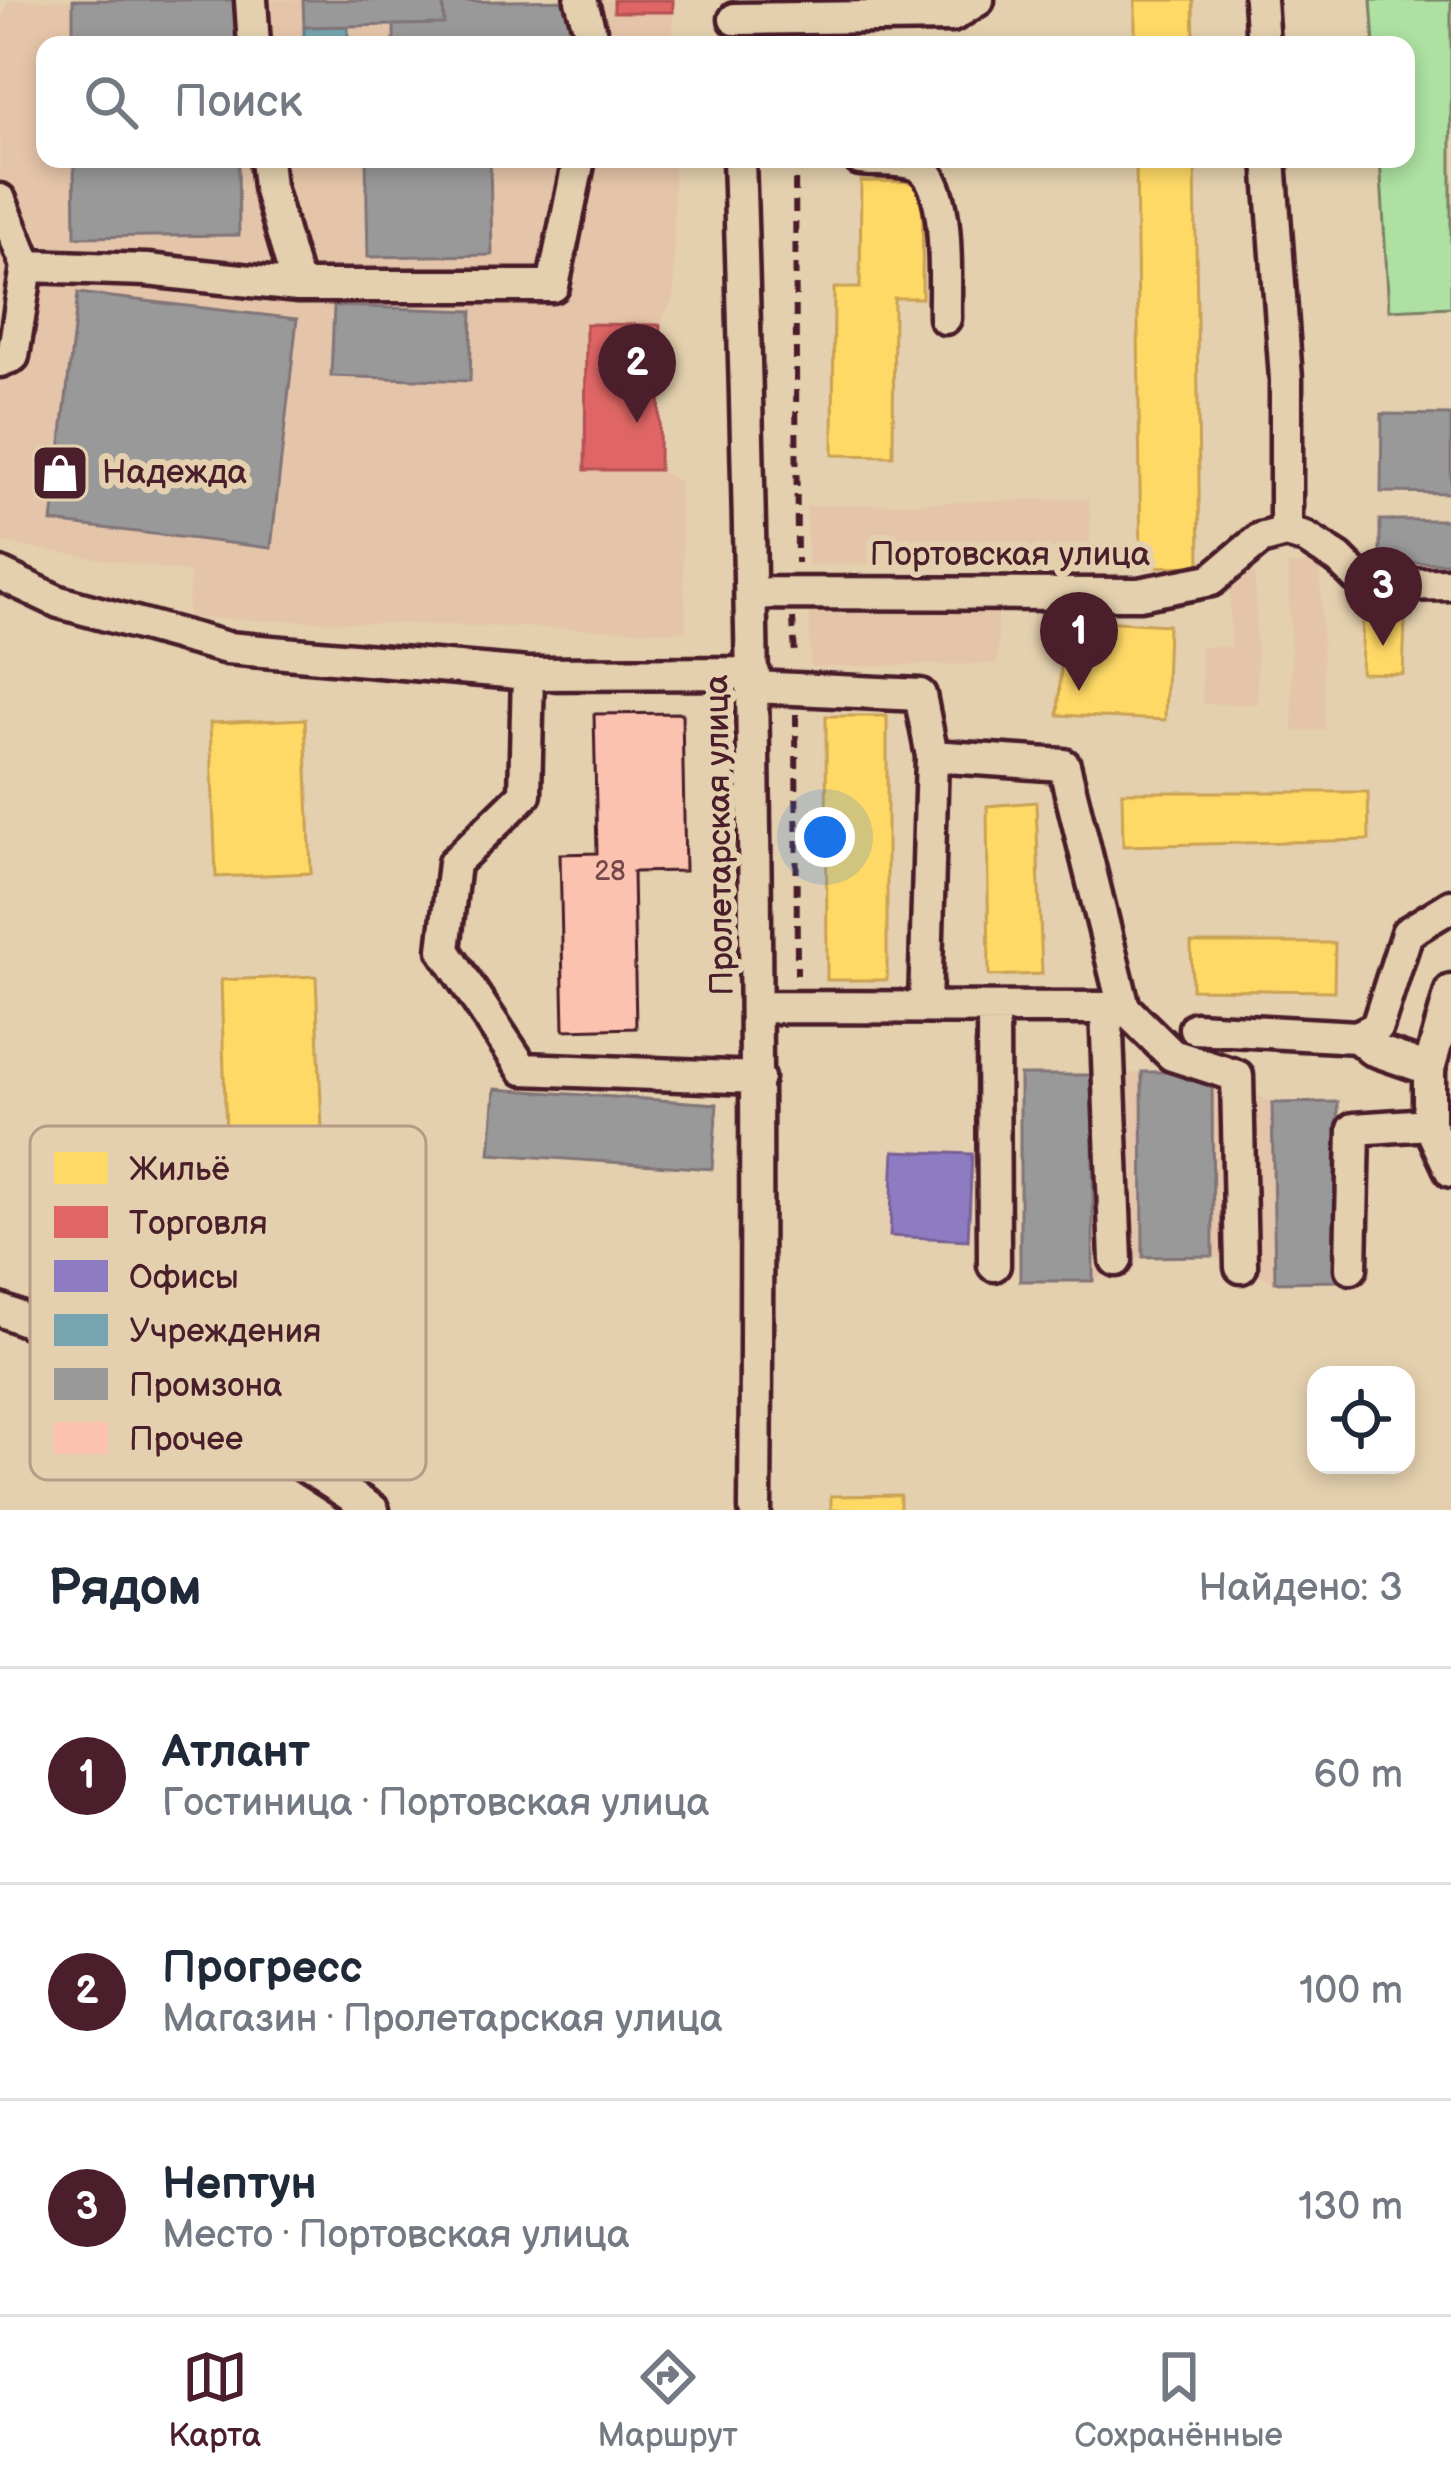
<!DOCTYPE html>
<html lang="ru">
<meta charset="utf-8">
<style>
body{margin:0;font-family:"Balsamiq Sans",sans-serif;background:#f6f6f7;color:#1f2937}
.controls{position:absolute;right:36px;bottom:36px;display:grid;overflow:hidden;border-radius:24px;box-shadow:0 6px 18px #0003}
.controls button{width:108px;height:108px;display:grid;place-items:center;padding:0;border:0;border-bottom:3px solid #e0e1e3;background:#fff;color:#1f2937;font:60px sans-serif}
.you{position:absolute;left:825px;top:837px;width:42px;height:42px;margin:-30px;border:9px solid #fff;border-radius:50%;background:#1a73e8;box-shadow:0 0 0 18px #1a73e833}
.badge{display:grid;place-items:center;width:78px;height:78px;border-radius:50%;background:#4a1f2b;color:#fff;font-size:39px;font-weight:700}
.pin{position:absolute;translate:-50% -99px;filter:drop-shadow(0 3px 6px #0008)}
.pin::after{content:'';position:absolute;top:63px;width:42px;height:36px;background:inherit;clip-path:polygon(0 0,100% 0,50% 100%)}
.list{margin:0;padding:0;list-style:none}
h2{display:flex;justify-content:space-between;align-items:center;height:156px;margin:0;padding:0 48px;font-size:51px}
h2 small{font-size:39px;font-weight:400;color:#747a83}
.list li{display:grid;grid-template-columns:78px 1fr auto;gap:36px;align-items:center;box-sizing:border-box;height:216px;padding:0 48px;border-top:3px solid #e0e1e3}
.list b{display:block;font-size:45px;white-space:nowrap}
.list p{margin:0;font-size:39px;white-space:nowrap;color:#747a83}
.list em{font-size:39px;font-style:normal;color:#747a83}
.icon{flex:none;width:66px;height:66px;fill:none;stroke:currentColor;stroke-width:2;stroke-linecap:round;stroke-linejoin:round}
.map{position:relative;flex:none;width:1451px;height:1510px;overflow:hidden}
.search{position:absolute;background:#fff;box-shadow:0 6px 18px #0003;left:36px;right:36px;top:36px;height:132px;display:flex;align-items:center;gap:30px;box-sizing:border-box;padding:0 42px;border-radius:24px;color:#747a83;font-size:45px}
.sheet{height:804px;background:#fff}
nav{display:flex;justify-content:space-around;align-items:center;box-sizing:border-box;height:168px;border-top:3px solid #e0e1e3;background:#fff;font-size:33px;color:#747a83}
nav a{display:grid;justify-items:center;gap:6px}
nav .on{color:#4a1f2b}
.map>svg:first-child{display:block}
.built{fill:#e5c5a9}
.green{fill:#ade0a1;stroke:#7c8066;stroke-width:3}
.homes{fill:#ffd966;stroke:#c9a154;stroke-width:3}
.shops{fill:#e06666;stroke:#b35154;stroke-width:3}
.offices{fill:#8e7cc3;stroke:#7a6095;stroke-width:3}
.public{fill:#76a5af;stroke:#697d87;stroke-width:3}
.industry{fill:#999;stroke:#817478;stroke-width:3}
.building{fill:#fbc3af;stroke:#4a1f2b;stroke-width:3}
.lines{fill:none;stroke-linecap:round;stroke-linejoin:round}
.minor-casing{stroke:#4a1f2b;stroke-width:39}
.path{stroke:#4a1f2b;stroke-width:6;stroke-dasharray:12 9;stroke-linecap:butt}
.minor{stroke:#e4d0ae;stroke-width:30}
.labels{text-anchor:middle;dominant-baseline:central;stroke-width:12;stroke-linejoin:round;paint-order:stroke}
.number-label{font-size:27px;fill:#76484c}
.poi-label{font-size:33px;fill:#4a1f2b;stroke:#e4d0ae;text-anchor:start}
.street-label{font-size:33px;fill:#4a1f2b;stroke:#e4d0ae}
.key{fill:#e4d0ae;stroke:#b69b87;stroke-width:3}
.key-label{font-size:33px;fill:#4a1f2b}
</style>
<div class="map">
<svg width="1451" height="1510" viewBox="0 0 1451 1510">
<rect width="100%" height="100%" fill="#e4d0ae"/>
<filter id="ink" filterUnits="userSpaceOnUse"><feTurbulence type="fractalNoise" baseFrequency=".00833" numOctaves="2"/><feDisplacementMap in="SourceGraphic" scale="24" xChannelSelector="R" yChannelSelector="G"/><feConvolveMatrix kernelMatrix="1 2 1 2 8 2 1 2 1" color-interpolation-filters="sRGB"/></filter>
<g filter="url(#ink)">
<!-- built -->
<path class="built" d="M8,0H614V12H673V45H45V159H674V295L660,325L587,324L586,470H659L679,481L687,632L187,618L190,573L0,543V28Z
M1089,498L1091,558L808,566L806,506Z
M1288,564H1320L1325,730L1293,731Z
M1255,574L1258,704H1202L1201,647L1231,646L1229,575Z
M809,605H998V664L810,667Z
M1212,1072L1272,1103L1338,1102L1341,1281L1275,1282L1213,1256L1143,1257L1093,1281H1020V1075Z"/>
<!-- green -->
<path class="green" d="M1371,0H1451V307L1389,310L1380,159H1406V45H1374Z"/>
<!-- homes -->
<path class="homes" d="M1135,0H1193L1194,45H1135Z
M1136,159H1195L1200,566L1141,567Z
M861,181L923,182L922,298H894L893,456L833,455L834,288H860Z
M1363,618L1405,620L1403,674L1361,673Z
M1064,619L1168,625L1165,720L1058,715Z
M826,716H887V980H827Z
M305,719L311,873L216,877L210,723Z
M1122,792H1368L1369,840L1123,846Z
M1036,802L1042,974L989,976L987,806Z
M1191,943H1335L1334,991L1192,989Z
M316,976L322,1130L226,1134L221,980Z
M900,1495V1510H831V1496Z"/>
<!-- shops -->
<path class="shops" d="M614,0H673V12H614Z
M586,324L660,325L659,470H585Z"/>
<!-- offices -->
<path class="offices" d="M894,1151L972,1154L968,1240L890,1236Z"/>
<!-- public -->
<path class="public" d="M348,26V45H304V27Z"/>
<!-- industry -->
<path class="industry" d="M73,0H236L237,45H73Z
M303,0H443L444,24L304,27Z
M574,0L575,45H394V25L444,24L443,2Z
M74,159H238L239,235L75,237Z
M366,159H490L492,255L368,257Z
M78,293L297,319L271,548L52,522Z
M334,306L472,311L470,381L331,376Z
M1382,414L1451,415V493L1381,492Z
M1380,520H1451V563L1380,562Z
M1142,1072H1212L1213,1256L1143,1257Z
M1020,1075H1093V1281H1020Z
M495,1089L717,1104L712,1169L490,1154Z
M1338,1102L1341,1281L1275,1282L1272,1103Z"/>
<!-- building -->
<path class="building" d="M682,713L685,871L633,872L636,1028L564,1030L560,854L597,853L594,714Z"/>
<g class="lines">
<!-- minor casing -->
<g class="minor-casing">
<path id="minor" d="M251,0L254,45
M581,0L594,45
M1260,0L1263,45
M735,19L952,16L978,0
M266,159L269,187L298,286H553L579,159
M739,159C754,610 759,1059 755,1510
M860,159C876,161 902,159 917,165C952,182 944,283 945,318
M1270,159L1286,379V532
M0,200L27,266L147,270L298,286
M0,361L13,356L27,266
M0,574L59,602L227,648L528,674L754,673
M753,593L1139,594L1211,580L1260,539L1286,532L1306,538L1339,559L1357,577L1385,585L1451,584
M528,674L525,794L454,863L444,950L523,1069L758,1078
M754,687L920,695L932,756L1064,765L1124,1008L758,1007
M1451,991L1429,1069V1124L1451,1171
M925,1007L932,756
M993,1008L994,1265
M1124,1008L1172,1055L1237,1076L1241,1267
M1106,1009L1116,1260
M1195,1028L1357,1037L1371,1049L1429,1069
M1357,1037L1377,1027L1407,933L1451,906
M1351,1268L1354,1129L1429,1124
M0,1310L165,1376L373,1510"/>
</g>
<!-- path -->
<path class="path" d="M795,159L797,563
M793,618L795,659
M796,714L797,975"/>
<!-- minor -->
<use href="#minor" class="minor"/>
</g>
</g>
<!-- icons -->
<defs>
<g id="shop-square" transform="scale(3)"><rect x="-9" y="-9" width="18" height="18" rx="4" fill="#4a1f2b" stroke="#e4d0ae"/><path d="M-5-2.5h2.3a2.7 3.5 0 0 1 5.4 0H5L5.5 6h-11ZM-1.5-2.5h3a1.5 2.3 0 0 0-3 0Z" fill="#fff"/></g>
</defs>
<g fill-rule="evenodd">
<use href="#shop-square" x="60" y="473"/>
</g>
<g class="labels">
<!-- number labels -->
<g class="number-label">
<text x="610" y="872">28</text>
</g>
<!-- poi labels -->
<g class="poi-label">
<text x="102" y="473">Надежда</text>
</g>
<!-- street labels -->
<g class="street-label">
<text x="1010" y="555">Портовская улица</text>
<text transform="translate(720 835) rotate(-91)">Пролетарская улица</text>
</g>
</g>
<!-- legend -->
<rect x="30" y="1126" width="396" height="354" rx="18" class="key"/>
<rect x="54" y="1152" width="54" height="32" fill="#ffd966"/>
<rect x="54" y="1206" width="54" height="32" fill="#e06666"/>
<rect x="54" y="1260" width="54" height="32" fill="#8e7cc3"/>
<rect x="54" y="1314" width="54" height="32" fill="#76a5af"/>
<rect x="54" y="1368" width="54" height="32" fill="#999"/>
<rect x="54" y="1422" width="54" height="32" fill="#fbc3af"/>
<g class="key-label">
<text x="129" y="1180">Жильё</text>
<text x="129" y="1234">Торговля</text>
<text x="129" y="1288">Офисы</text>
<text x="129" y="1342">Учреждения</text>
<text x="129" y="1396">Промзона</text>
<text x="129" y="1450">Прочее</text>
</g>
</svg>
<div class="controls">
<button><svg class="icon" aria-label="locate" viewBox="0 0 24 24"><circle cx="12" cy="12" r="6"/><path d="M12 2v4M12 18v4M2 12h4M18 12h4"/></svg></button>
</div>
<div class="you"></div>
<div class="pin badge" style="left:1079px;top:691px">1</div>
<div class="pin badge" style="left:637px;top:423px">2</div>
<div class="pin badge" style="left:1383px;top:646px">3</div>
<div class="search"><svg class="icon" aria-label="search" viewBox="0 0 24 24"><circle cx="10" cy="10" r="6"/><path d="M15 15l6 6"/></svg>Поиск</div>
</div>
<section class="sheet">
<h2>Рядом<small>Найдено: 3</small></h2>
<ul class="list">
<li><span class="badge">1</span><div><b>Атлант</b><p>Гостиница · Портовская улица</p></div><em>60 m</em></li>
<li><span class="badge">2</span><div><b>Прогресс</b><p>Магазин · Пролетарская улица</p></div><em>100 m</em></li>
<li><span class="badge">3</span><div><b>Нептун</b><p>Место · Портовская улица</p></div><em>130 m</em></li>
</ul>
</section>
<nav>
<a class="on"><svg class="icon" aria-label="map" viewBox="0 0 24 24"><path d="M3 6l6-2 6 2 6-2v14l-6 2-6-2-6 2zM9 4v14M15 6v14"/></svg>Карта</a>
<a><svg class="icon" aria-label="directions" viewBox="0 0 24 24"><path d="M12 3l9 9-9 9-9-9zM9 14v-3h6M13 9l2 2-2 2"/></svg>Маршрут</a>
<a><svg class="icon" aria-label="saved" viewBox="0 0 24 24"><path d="M7 4h10v16l-5-4-5 4z"/></svg>Сохранённые</a>
</nav>
